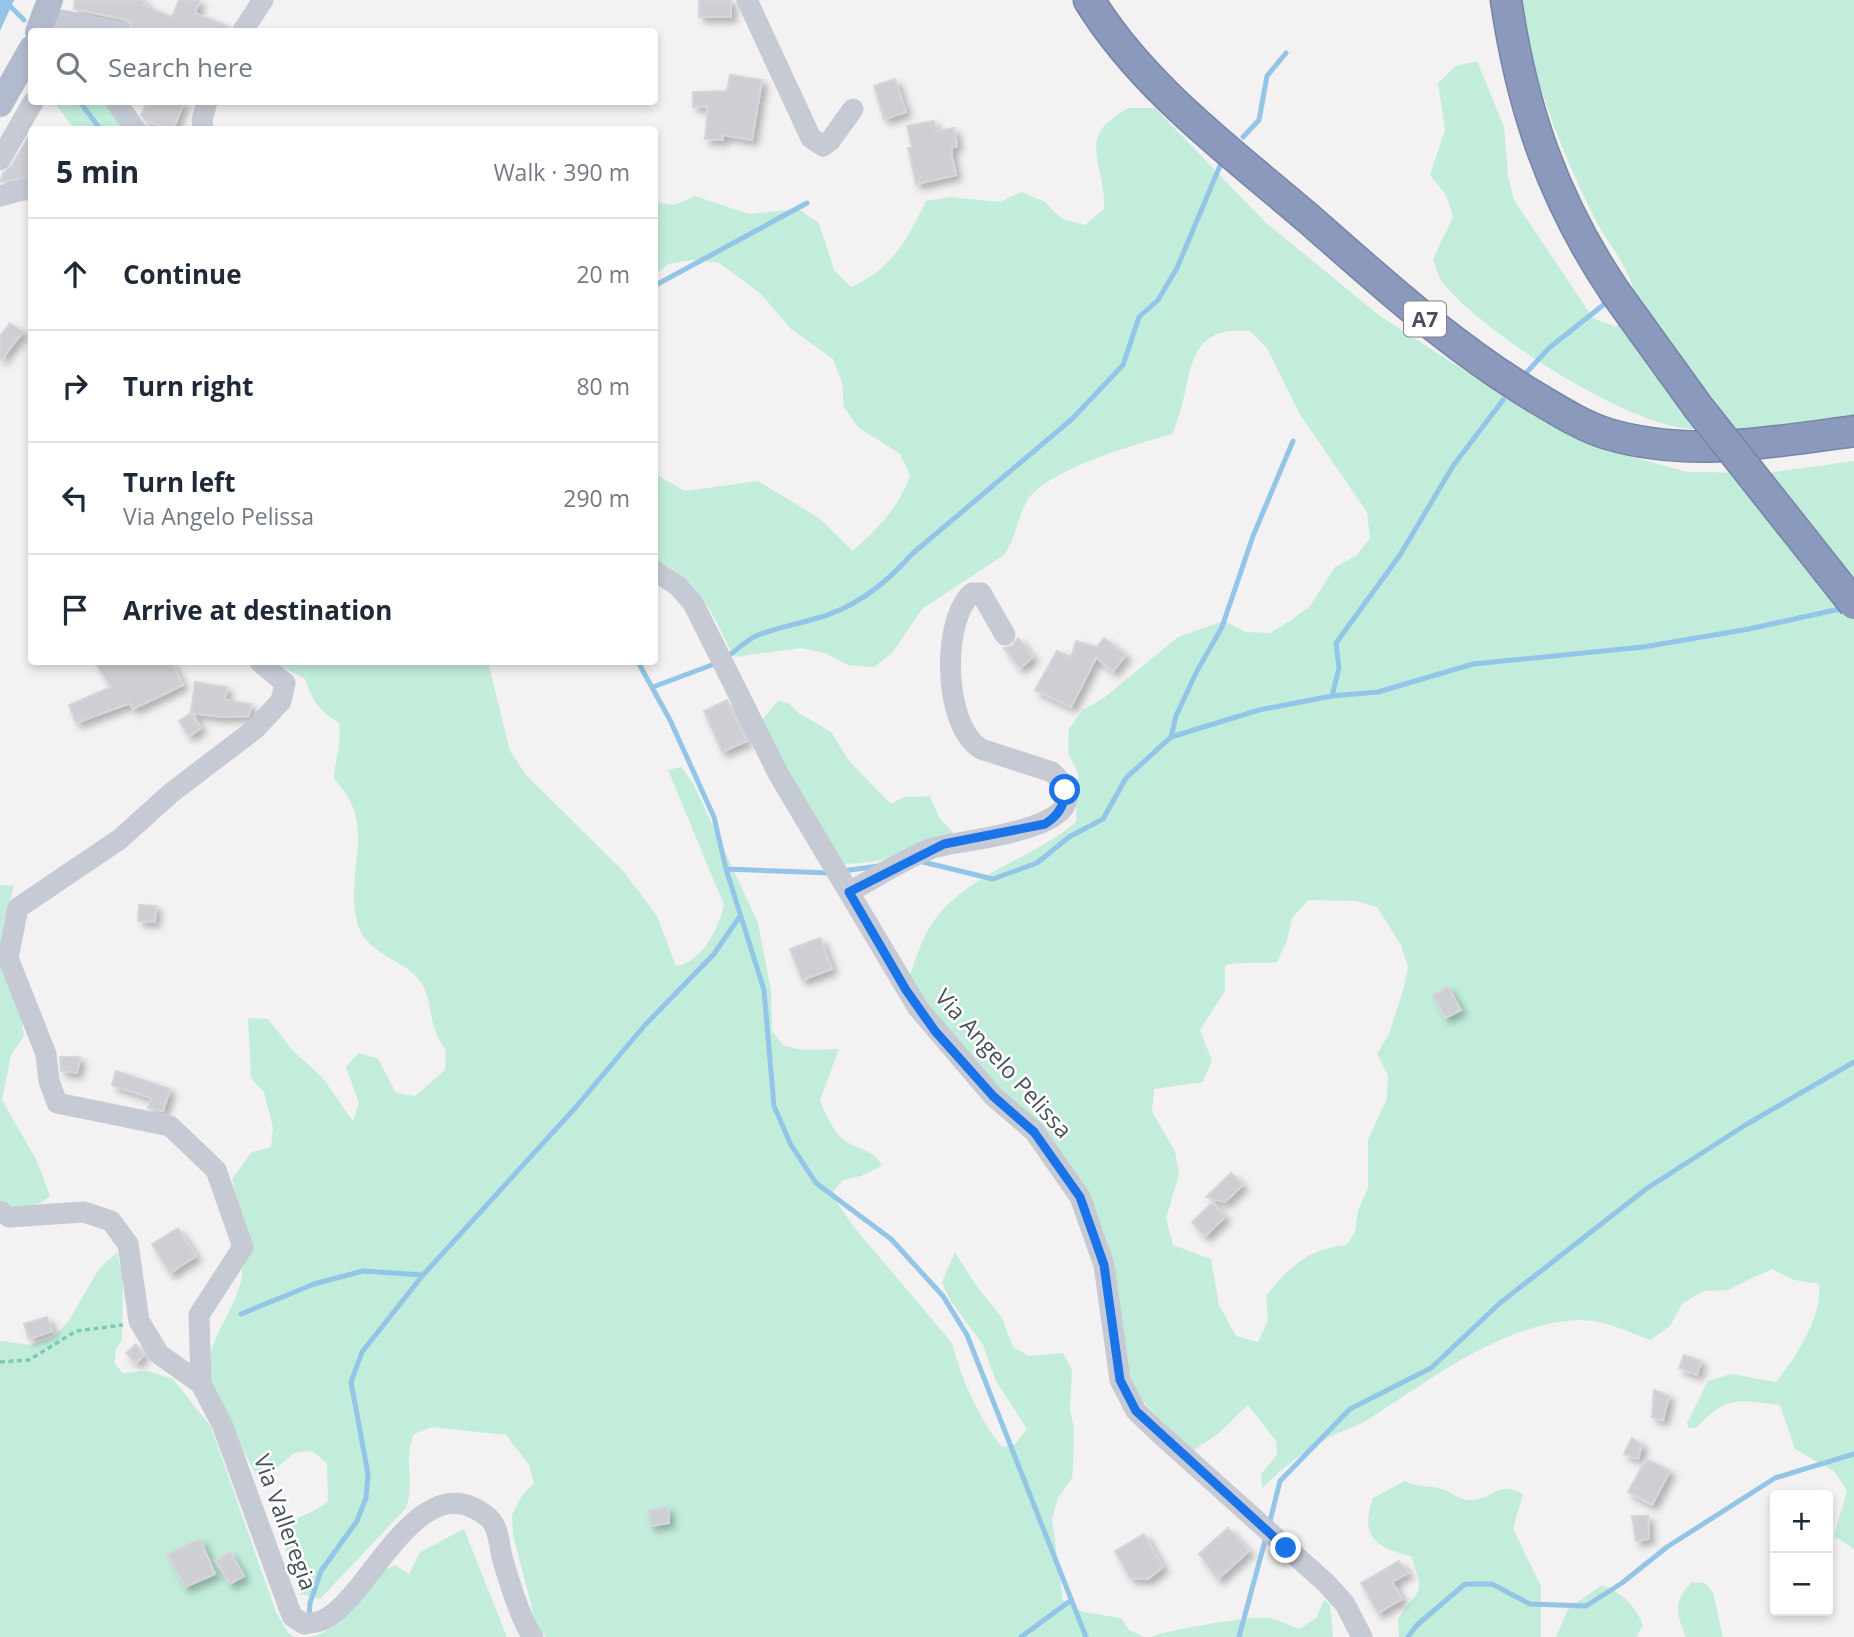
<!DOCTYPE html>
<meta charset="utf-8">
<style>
body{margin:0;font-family:"Open Sans",sans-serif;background:#f6f6f7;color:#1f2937}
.controls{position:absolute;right:21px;bottom:21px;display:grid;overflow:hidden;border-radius:7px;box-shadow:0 4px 10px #0003}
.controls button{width:63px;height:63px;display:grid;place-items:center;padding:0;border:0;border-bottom:2px solid #e0e1e3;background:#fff;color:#1f2937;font:35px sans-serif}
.stop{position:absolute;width:21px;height:21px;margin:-16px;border:5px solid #1a73e8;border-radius:50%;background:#fff}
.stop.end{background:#1a73e8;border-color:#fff;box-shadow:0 2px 7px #0008}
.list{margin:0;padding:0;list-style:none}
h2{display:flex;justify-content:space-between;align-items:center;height:91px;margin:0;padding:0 28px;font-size:30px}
h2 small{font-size:23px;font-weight:400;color:#747a83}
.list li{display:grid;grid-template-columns:46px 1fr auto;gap:21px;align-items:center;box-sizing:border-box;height:112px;padding:0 28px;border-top:2px solid #e0e1e3}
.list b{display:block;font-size:26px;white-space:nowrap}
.list p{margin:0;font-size:23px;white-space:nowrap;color:#747a83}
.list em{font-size:23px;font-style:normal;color:#747a83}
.icon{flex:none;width:38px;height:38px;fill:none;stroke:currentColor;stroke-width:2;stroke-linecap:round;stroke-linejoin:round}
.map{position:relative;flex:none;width:1854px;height:1637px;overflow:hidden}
.search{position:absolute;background:#fff;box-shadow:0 4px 10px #0003;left:28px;top:28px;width:630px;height:77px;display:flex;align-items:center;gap:18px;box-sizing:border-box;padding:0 24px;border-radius:7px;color:#747a83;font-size:26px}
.panel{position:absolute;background:#fff;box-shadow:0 4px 10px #0003;left:28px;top:126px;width:630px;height:539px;border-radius:7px}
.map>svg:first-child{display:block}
.green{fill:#c2eddb;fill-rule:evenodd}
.water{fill:#92c5e8}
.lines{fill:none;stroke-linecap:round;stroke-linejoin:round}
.stream{stroke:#92c5e8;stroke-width:5}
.building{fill:#cecfd5;stroke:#d5d6dc;stroke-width:2;filter:url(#shadow)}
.highway-casing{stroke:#7684a8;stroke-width:33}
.path{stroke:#7ccab3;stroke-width:3.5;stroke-dasharray:5 3.5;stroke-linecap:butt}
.minor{stroke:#c5cad4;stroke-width:21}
.major{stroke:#b2bbce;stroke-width:26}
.highway{stroke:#8b99bc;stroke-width:30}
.highway-bridge-casing{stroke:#7684a8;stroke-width:33;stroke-linecap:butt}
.highway-bridge{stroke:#8b99bc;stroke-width:30}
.route{stroke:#1a73e8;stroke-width:9}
.labels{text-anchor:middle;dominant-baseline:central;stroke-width:5;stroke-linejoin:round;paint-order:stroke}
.shield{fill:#fff;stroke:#80848e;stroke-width:2}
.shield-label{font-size:21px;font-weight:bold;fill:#49505d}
.street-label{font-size:23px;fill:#49505d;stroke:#fff}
</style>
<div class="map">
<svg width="1854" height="1637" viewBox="0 0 1854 1637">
<defs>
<filter id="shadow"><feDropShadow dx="5" dy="5" stdDeviation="3.5" flood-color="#0004"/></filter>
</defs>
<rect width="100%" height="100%" fill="#f3f1f1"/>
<!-- green -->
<path class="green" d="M1519,0H1854V421C1797,426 1740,435 1683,428C1620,420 1483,333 1443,283C1438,277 1436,267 1433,259L1453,217L1446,195L1430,175L1445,130L1438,83L1456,66L1477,61L1504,127L1508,175L1514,200L1593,318L1616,327C1625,316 1637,299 1632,284C1624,261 1603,236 1592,213C1559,146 1532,75 1519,0Z
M54,102H103L124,129H74Z
M1129,108H1155L1265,222L1380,316L1499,393L1593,446L1687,472L1767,473L1854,461V1549L1834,1536L1847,1491L1835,1472L1795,1449L1780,1405C1736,1400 1728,1395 1696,1428H1689L1687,1423L1708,1381L1731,1374L1776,1382C1797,1356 1822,1317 1819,1284L1794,1280L1772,1269L1727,1290L1703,1291L1682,1304L1670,1326L1650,1340C1628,1332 1604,1319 1579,1320C1500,1323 1428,1382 1364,1422C1353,1428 1341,1431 1330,1437C1304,1451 1283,1468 1262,1488L1261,1474L1277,1455L1276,1441L1248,1405L1219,1433L1191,1452L1132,1390L1107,1240L1091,1203L926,1004L909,977C917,957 923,933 937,917C972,872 1034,858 1076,822L1078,773L1068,752L1069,729L1083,710L1105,697L1178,637L1224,621L1245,632L1270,633L1290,621L1310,606L1335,567L1356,556L1370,538L1367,512L1299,413L1267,348L1250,331C1177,324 1196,387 1172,434C1135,445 1047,469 1027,501C1017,518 1016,539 1004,555L922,609L893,652L874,667L848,665L825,653L801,648L734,657C712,614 701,580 655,559V474L685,491L758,481L819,518L853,551C879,527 898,509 910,475L900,454L858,427L844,407L842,382L833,359L791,329L760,293L719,263L693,260L668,264L655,275V202L674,205L695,196L749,214L798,209L819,223L834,270L851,287C892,269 907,240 926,201L950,197L1000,202L1022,192L1045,202L1062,219L1085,225L1104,209C1106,161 1073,137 1129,108ZM1309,900L1355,901L1377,907L1401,945L1408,967L1403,990L1389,1034L1377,1054L1388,1075L1387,1098L1368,1140V1188L1358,1210L1355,1232L1346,1245C1308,1249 1289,1267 1266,1296L1268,1320L1258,1342L1236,1336L1219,1305L1211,1259L1173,1245L1166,1218L1179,1175L1175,1151L1152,1112L1154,1089L1203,1082L1212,1061L1200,1030L1225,991V966C1234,961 1263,964 1277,962L1287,940L1292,918Z
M274,662H488L510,751L526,775L624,872L657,916L676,966C703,961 718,930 724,905L668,770L681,767L693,783L758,923L771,991L772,1031L784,1046L804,1050L839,1049L820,1100C825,1113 834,1134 847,1142C860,1150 875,1150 882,1166L861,1176L843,1180L831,1194L854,1227L952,1343C961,1378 979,1419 1002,1447L1015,1444L1027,1429L996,1381L983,1345L950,1300L942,1282L955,1252L975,1284L1002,1318L1013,1347L1029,1356L1063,1353L1072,1370L1070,1410L1074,1429L1073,1467L1072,1478L1058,1498L1052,1519L1063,1600L1083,1612L1121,1618L1129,1630L1144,1637H546L536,1624L513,1535L512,1515L521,1497L534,1483L529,1465L506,1435L432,1427L414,1434C402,1462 416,1479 406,1508L320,1599L301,1594L279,1530C295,1516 312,1515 328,1501L327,1463L312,1451L294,1453L260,1483C247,1455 219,1409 211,1381C200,1343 238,1311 242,1274C245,1243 240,1209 232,1179L252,1152L271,1147L273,1128L264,1092L251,1078L248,1018L268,1019L293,1051L322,1077L353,1121L359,1103L346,1067L359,1053L378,1059L396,1093L415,1096L445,1070L446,1050C425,1023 435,1001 420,981C405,960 369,955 359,928C341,875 381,826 334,779C335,758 342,743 339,723C319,711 312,700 305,679Z
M778,701L789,703L797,712L831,732L849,761L891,804L904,797L930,796L939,817L954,834C916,852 883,864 840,864L797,790L762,720Z
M0,885L14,886L4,924L2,972L21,1013L24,1036L11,1055L2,1100L37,1161L50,1196C37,1209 17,1206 0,1204Z
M117,1252L123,1279L122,1340L115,1351V1364L123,1373L148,1371L173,1379L211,1427L276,1612L288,1633L295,1637H0V1341L30,1345L52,1338L68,1322L99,1269Z
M1405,1481C1418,1488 1428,1485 1442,1489C1453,1493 1460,1501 1472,1500C1495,1499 1498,1480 1523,1494L1513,1529L1541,1586V1637H1399L1398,1620C1417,1587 1427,1598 1411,1556C1376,1548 1359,1537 1373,1498Z
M464,1529L507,1637H311C358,1624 360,1579 395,1565L409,1574L420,1552Z
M1692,1582L1705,1583L1713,1592L1723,1637H1686C1676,1613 1673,1601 1692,1582Z
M1602,1585C1620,1591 1638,1608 1643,1626L1636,1637H1556L1568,1609Z
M1324,1600L1330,1604L1333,1637H1151C1168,1630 1249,1616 1267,1618C1277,1619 1289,1625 1299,1629L1316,1618Z"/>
<!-- water -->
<path class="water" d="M0,0H14L0,31Z"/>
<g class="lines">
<!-- stream -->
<path class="stream" d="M4,0L24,20
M80,102L101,130
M1243,137L1259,120L1267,76L1286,53
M654,286L807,203
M1525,374L1549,348L1607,302
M725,658C736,651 745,641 756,636C775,628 794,625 814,619C854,609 885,585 912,554L1072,419L1123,365L1139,317L1158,300L1177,268L1222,161
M638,662L670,720L714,817L726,869L764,990L774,1106L791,1145L816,1183L891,1239L943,1296L967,1335L1086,1637
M653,687L717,663
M1332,696L1339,668L1336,643L1400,555L1453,466L1503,400
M1171,737L1176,716L1197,671L1222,627L1253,536L1293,441
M923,862L993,879L1037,863L1069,837L1103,819L1126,778L1171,737L1259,710L1332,696L1378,692L1473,664L1643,647L1749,629L1844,608
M726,869L830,873
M843,871L879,866
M241,1314L314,1284L363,1271L423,1275
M1269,1525L1280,1481L1350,1409L1431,1368L1500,1303L1646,1189L1747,1124L1854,1062
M309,1619L310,1603L321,1571L357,1521L366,1498L368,1474L351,1382L362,1352L423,1275L575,1108L645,1025L714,954L740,916
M1021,1637L1070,1601
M1239,1637L1266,1537
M1408,1637L1416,1626L1465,1584H1492L1530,1604L1586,1606L1622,1583L1667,1547L1775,1478L1854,1454"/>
</g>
<!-- building -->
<path class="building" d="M75,0H145L143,5L172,17L179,0H200L195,13L230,27L229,32H134L130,23L124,19L74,9Z
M699,0H731V17H699Z
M730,75L762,80L752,140L723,135V140L705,139L708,106L693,107V92L727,91Z
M895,79L906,112L884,119L874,86Z
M147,102H184L173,130L146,121L141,115Z
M934,121L936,131L954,128L957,146L952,147V157L956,175L916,184L908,148H912L907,126Z
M32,131V177L0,182L3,173L11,166Z
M10,323L23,332L0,361V336Z
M1018,638L1033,657L1020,668L1004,648L1012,646Z
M1104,638L1126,655L1113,671L1096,658L1071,707L1035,690L1057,651L1071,657L1076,641L1097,647Z
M95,662H171L183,685L133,709L130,703L76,723L69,705L111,687Z
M195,682L227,687L225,700L251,704L249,716L223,717L191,713Z
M727,700L747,741L722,752L704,711Z
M191,713L201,728L189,736L179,721Z
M139,905L156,906L155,922L138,921Z
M820,938L832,969L802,980L790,949Z
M1448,987L1461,1010L1445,1018L1433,995Z
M60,1057H80L77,1073L61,1071Z
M116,1071L170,1089L163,1111L148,1108L151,1098L112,1085Z
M1231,1173L1243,1185L1225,1202L1206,1197Z
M1212,1203L1225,1217L1205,1236L1192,1222Z
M178,1228L196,1256L170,1273L152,1244Z
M47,1317L52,1331L29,1339L24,1324Z
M136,1344L144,1355L136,1363L126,1353Z
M1684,1355L1701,1361L1697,1375L1679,1368Z
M1654,1390L1669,1396L1663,1420L1652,1417Z
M1632,1438L1642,1445L1638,1459L1624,1454Z
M1646,1459L1670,1471L1652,1505L1628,1492Z
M668,1507L669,1523L650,1526L649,1510Z
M1632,1516H1648L1649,1539L1636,1541Z
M1228,1528L1249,1551L1218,1579L1199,1554Z
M1144,1534L1163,1567L1148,1579L1130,1578L1115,1551Z
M200,1539L215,1574L185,1587L167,1554Z
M230,1552L244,1576L230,1584L216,1561Z
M1399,1561L1408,1573L1392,1582L1402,1599L1378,1613L1361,1583Z"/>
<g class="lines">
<!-- highway casing -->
<g class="highway-casing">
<path id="highway" d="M1089,0C1143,88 1231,152 1309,219C1382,283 1453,348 1537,398C1559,411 1584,427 1608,434C1689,458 1772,442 1854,431
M1506,0C1522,109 1553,200 1615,292"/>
</g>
<!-- path -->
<path class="path" d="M0,1362L29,1360L76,1331L123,1325"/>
<!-- minor -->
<path class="minor" d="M747,0L811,138L823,146L830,141L853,109
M61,20L121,32
M242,32L263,0
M116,102L136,130
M203,130L202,120L207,102
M0,160L33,102
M0,196L26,189L32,191
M654,570L678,586L693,603L779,775L918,1008L993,1096L1034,1131L1080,1197L1104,1265L1120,1380L1136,1411L1158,1432L1326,1583L1345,1604L1362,1637
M849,892C875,878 902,860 930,849C954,839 1117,831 1052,772L981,749C943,726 941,621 972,593H981L1005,635
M0,1211L9,1217L84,1212L111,1221L128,1244L139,1321L159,1354L201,1384L222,1424L292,1616L304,1624C311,1623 320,1622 325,1619C371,1596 420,1459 489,1518C499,1527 499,1544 502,1557C508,1578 521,1621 533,1637
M201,1384L199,1315L243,1247L216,1170L170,1126L57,1103L49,1081L46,1054L8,958L18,908L120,839L171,793L255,729L281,701L285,683L260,662"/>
<!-- major -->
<path class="major" d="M38,32L50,0
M0,104L32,48"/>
<!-- highway -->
<use href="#highway" class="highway"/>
<!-- highway-bridge casing -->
<g class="highway-bridge-casing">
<path id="highway-bridge" d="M1615,292L1698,407L1854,604"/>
</g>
<!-- highway-bridge -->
<use href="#highway-bridge" class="highway-bridge"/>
</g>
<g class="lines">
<!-- route -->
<path class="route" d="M1065,790C1065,805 1058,816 1045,824L944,844L849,892L906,990L935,1031L993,1096L1034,1132L1080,1197L1104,1265L1120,1380L1136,1411L1286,1548"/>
</g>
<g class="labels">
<!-- shield labels -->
<rect class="shield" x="1404" y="301.5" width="42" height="35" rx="5"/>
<g class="shield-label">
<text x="1425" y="319">A7</text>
</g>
<!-- street labels -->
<g class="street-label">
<text transform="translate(1004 1063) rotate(48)">Via Angelo Pelissa</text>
<text transform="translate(286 1522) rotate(70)">Via Valleregia</text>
</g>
</g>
</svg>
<div class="controls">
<button>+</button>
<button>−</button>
</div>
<div class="stop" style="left:1065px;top:790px"></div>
<div class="stop end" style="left:1286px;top:1548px"></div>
<div class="search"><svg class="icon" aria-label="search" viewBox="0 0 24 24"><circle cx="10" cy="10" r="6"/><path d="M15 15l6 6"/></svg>Search here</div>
<section class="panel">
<h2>5 min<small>Walk · 390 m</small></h2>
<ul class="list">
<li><svg class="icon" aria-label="ahead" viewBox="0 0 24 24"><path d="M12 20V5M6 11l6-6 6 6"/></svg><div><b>Continue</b></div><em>20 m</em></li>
<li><svg class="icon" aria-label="right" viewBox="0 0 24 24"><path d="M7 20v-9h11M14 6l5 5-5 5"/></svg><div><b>Turn right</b></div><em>80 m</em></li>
<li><svg class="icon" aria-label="left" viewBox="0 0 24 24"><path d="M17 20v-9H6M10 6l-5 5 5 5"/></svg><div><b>Turn left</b><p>Via Angelo Pelissa</p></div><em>290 m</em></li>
<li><svg class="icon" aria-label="arrive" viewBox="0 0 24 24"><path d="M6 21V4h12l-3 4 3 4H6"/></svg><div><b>Arrive at destination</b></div></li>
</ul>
</section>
</div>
